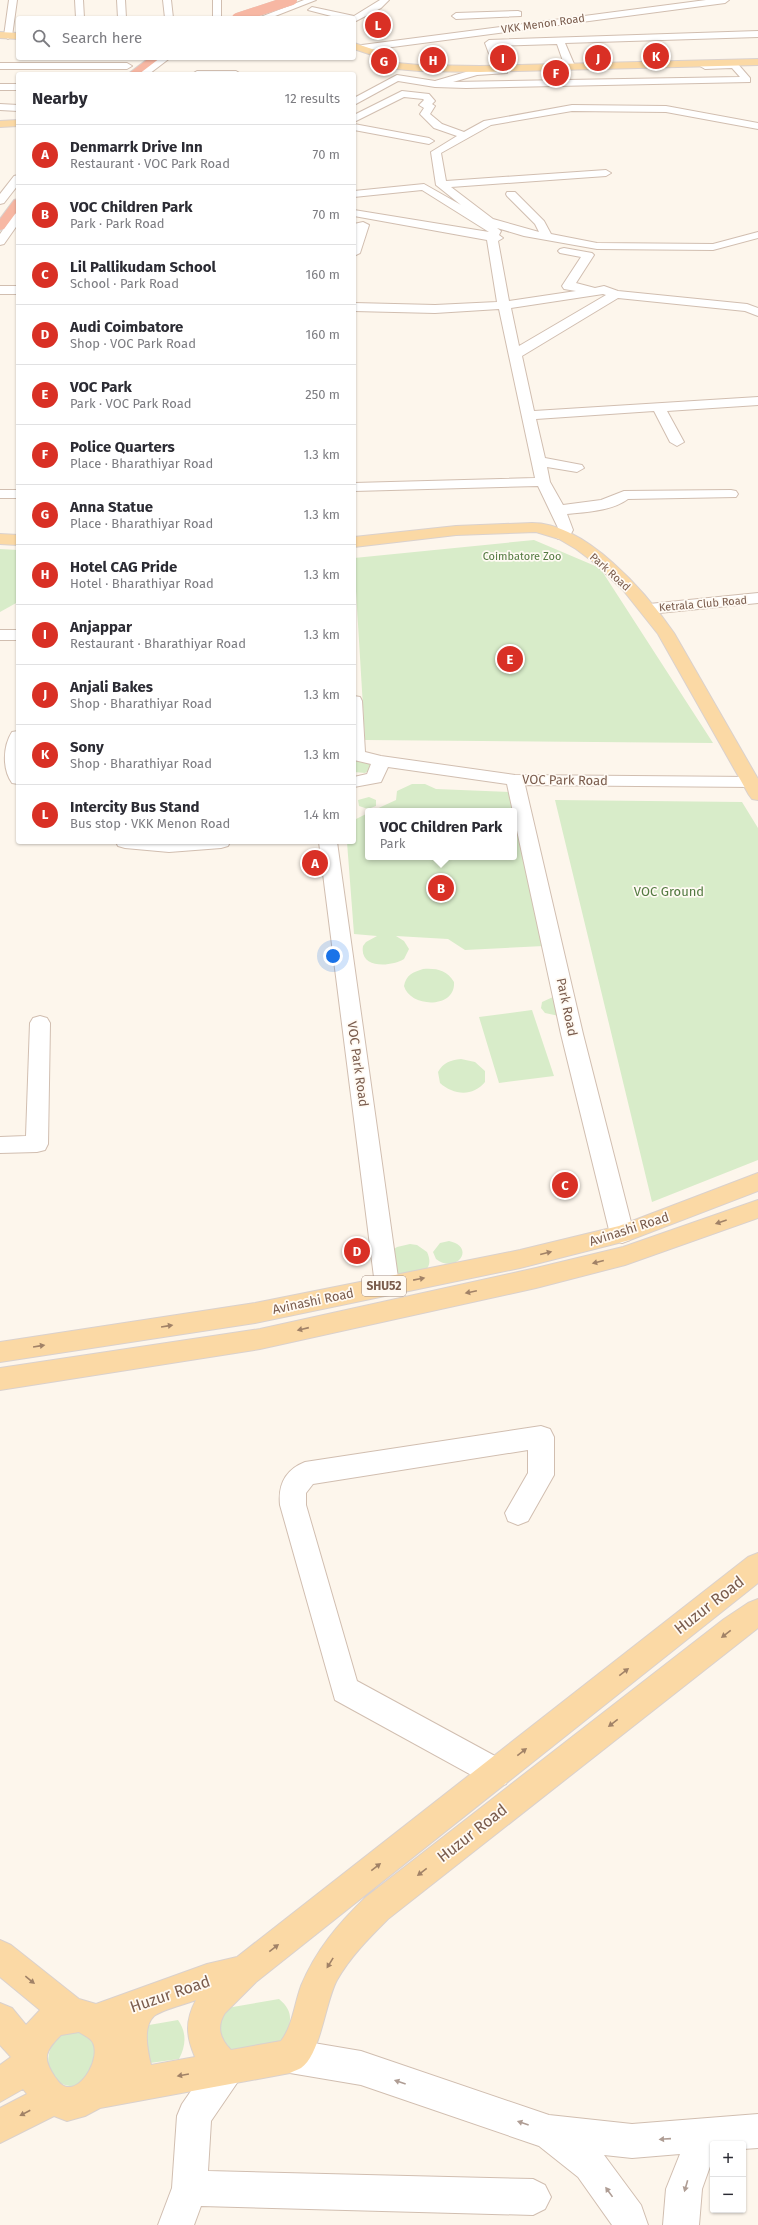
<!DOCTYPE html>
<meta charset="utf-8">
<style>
body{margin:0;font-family:"Fira Sans",sans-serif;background:#f7f7f7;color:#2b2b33}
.controls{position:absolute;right:12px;bottom:12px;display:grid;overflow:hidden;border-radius:4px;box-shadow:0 1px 3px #0004}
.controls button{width:36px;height:36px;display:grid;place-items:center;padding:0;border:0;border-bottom:1px solid #e1e1e2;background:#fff;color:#2b2b33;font:20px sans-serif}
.you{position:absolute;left:333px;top:956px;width:14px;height:14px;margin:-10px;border:3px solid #fff;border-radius:50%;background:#1a73e8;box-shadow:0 0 0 6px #1a73e833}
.badge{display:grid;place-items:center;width:26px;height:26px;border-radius:50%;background:#d93025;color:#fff;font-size:13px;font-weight:700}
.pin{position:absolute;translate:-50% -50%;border:2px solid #fff;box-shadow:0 1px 4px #0006}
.popup{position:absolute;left:365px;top:808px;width:152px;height:52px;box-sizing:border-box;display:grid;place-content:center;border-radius:4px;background:#fff;filter:drop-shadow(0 1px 3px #0005);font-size:13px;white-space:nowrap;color:#7c7c81}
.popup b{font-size:15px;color:#2b2b33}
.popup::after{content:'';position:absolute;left:50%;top:100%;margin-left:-8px;border:8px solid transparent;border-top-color:#fff}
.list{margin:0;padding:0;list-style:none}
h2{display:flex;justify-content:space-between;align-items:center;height:52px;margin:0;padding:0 16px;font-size:17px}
h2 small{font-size:13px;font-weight:400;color:#7c7c81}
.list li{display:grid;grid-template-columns:26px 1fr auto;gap:12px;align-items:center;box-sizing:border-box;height:60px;padding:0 16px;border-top:1px solid #e1e1e2}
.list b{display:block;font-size:15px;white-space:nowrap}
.list p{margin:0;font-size:13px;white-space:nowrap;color:#7c7c81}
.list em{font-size:13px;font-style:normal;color:#7c7c81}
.icon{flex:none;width:22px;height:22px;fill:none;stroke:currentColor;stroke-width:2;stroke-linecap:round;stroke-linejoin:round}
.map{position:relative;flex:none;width:758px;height:2225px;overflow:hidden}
.search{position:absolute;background:#fff;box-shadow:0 1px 3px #0004;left:16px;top:16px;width:340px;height:44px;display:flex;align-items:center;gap:10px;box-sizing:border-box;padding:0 14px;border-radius:4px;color:#7c7c81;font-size:15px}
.panel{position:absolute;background:#fff;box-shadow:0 1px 3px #0004;left:16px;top:72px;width:340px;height:772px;border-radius:4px}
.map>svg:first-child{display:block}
.green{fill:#d8ecc9}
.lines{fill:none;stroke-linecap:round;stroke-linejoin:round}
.minor-casing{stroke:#d1beb0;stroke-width:2}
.major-casing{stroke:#dad1cd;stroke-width:2}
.highway-casing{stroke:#dad1cd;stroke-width:2}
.minor{fill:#fff;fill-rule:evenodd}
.major{fill:#fbd9a5;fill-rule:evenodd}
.highway{fill:#f7b7a3;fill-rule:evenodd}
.highway-bridge-casing{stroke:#dad1cd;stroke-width:10;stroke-linecap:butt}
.highway-bridge{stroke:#f7b7a3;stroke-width:10}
.oneway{fill:#a18267}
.oneway2{fill:#af9d94}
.labels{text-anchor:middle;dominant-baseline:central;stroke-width:3.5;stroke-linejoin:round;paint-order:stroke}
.far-street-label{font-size:11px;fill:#7a5c4d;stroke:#fffaf3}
.far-park-label{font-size:11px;fill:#537a41;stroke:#fffaf3}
.shield{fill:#fffaf3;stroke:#a28b7f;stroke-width:1}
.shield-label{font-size:12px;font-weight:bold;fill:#7a5c4d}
.street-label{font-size:13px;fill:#7a5c4d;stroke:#fffaf3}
.park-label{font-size:13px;fill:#537a41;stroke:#fffaf3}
.near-street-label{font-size:16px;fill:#7a5c4d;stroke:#fffaf3}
</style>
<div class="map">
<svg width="758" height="2225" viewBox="0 0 758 2225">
<rect width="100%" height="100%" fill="#fdf6ec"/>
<!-- green -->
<path class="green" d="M534,540L600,568L713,743L365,740L354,558Z
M0,549L18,550V602L0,612Z
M356,760L370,763V770L365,773L354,772V761Z
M412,784H425L436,789L511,792L544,946L465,950L448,939L396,936L404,941L409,949L404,959C391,967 359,969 363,946L366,942L377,936L354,934L347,842H354V820L368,813V857H514V811H372L396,800L397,791Z
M369,797L376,800V806L368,809L359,806L358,800Z
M555,800L742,802L758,828V1160L652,1202Z
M423,969C436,968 447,970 454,982C456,1009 410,1008 404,986C406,975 413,972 423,969Z
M553,997L559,1016L545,1013L541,1008L542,1002Z
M532,1010L554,1076L499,1083L479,1017Z
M461,1059L475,1062L485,1071V1082C473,1097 453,1095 440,1083L438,1072C443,1063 450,1060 461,1059Z
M449,1241C477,1247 456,1275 436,1259L433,1252L440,1243Z
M410,1244L417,1245L427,1252C431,1261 430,1266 424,1273L398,1275L391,1251L397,1247Z
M279,1999C296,2013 291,2026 280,2043L231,2051L224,2047L216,2027L227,2008Z
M178,2020C187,2033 186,2045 179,2059L150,2063L141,2038L149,2025Z
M90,2031L101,2060L79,2086C45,2089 40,2055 60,2033Z"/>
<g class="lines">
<!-- minor casing -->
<g class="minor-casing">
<path id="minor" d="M9,0H17L12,36L8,39L4,36Z
M75,0H83L84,18H76Z
M117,0H125L126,18H118Z
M163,0H171L173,18H165Z
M213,0H221V18H213Z
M304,0H316L270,18H258Z
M380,0H389L381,8L354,22V18H339L308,10L312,7L354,16Z
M706,0H729L725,3L362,51L357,48L362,45Z
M518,11L521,12V16L456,19L452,16L456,13Z
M758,31V37L565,43L574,64L569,67L564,64L557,44L494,46L502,65L497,68L494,67L485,43L489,40Z
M159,58H170L149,74H138Z
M734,62L737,63L750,78V82L466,88L435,87L398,81L354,105V98L397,75L435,81L476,69L504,68L507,69V73L477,75L453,82L740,77L732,68L705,69L700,66L705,63Z
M0,63H127L132,66L127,69H0Z
M197,71H236L241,74H192Z
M0,84H18V90H0Z
M402,91L429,94L435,101L432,104L435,106L430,114L442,124L464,132L484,121L572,105L666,106L758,123V129L666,112L572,111L491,125L441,153L446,181L606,170L611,173L606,176L451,187L493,219L539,232L535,224L507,196L506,194L507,192H515L544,221L551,234L597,243L713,244L758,232V238L713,250L597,249L524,236L497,228L501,231L499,235L503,238L498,241L509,301L576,291L564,289L562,286L581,257L560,253L558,251L560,249L564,248L592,253L594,255L576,283L595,288L604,286L618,291L747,304L758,308V316L745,311L618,298L522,356L534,411L758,397V405L667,411L684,442L677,446L670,442L654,411L536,419L545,458L582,465L584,468L577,472L547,467L550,482L563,505L601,500L624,491L731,490L736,491L738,494L736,497L628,499C612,511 586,512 567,514L573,530L568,539H558L556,536L559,530L538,486L354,491V483L535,478L499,309L435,313L354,311V303L435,305L497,302L487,240L354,216V210L489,232L422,190L354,197V191L424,184L461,205L436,185L431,152L457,136L434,128L420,114L424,108L419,105L424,100L423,99L404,97L354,122V115ZM603,294L606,295L519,346L511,308Z
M0,104L18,105V111L0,110Z
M354,124L429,138L434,141L429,144L354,130Z
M18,175V185L4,203L0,204V194L14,176Z
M18,213V224L4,244L0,245V234L14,214Z
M363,222L369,225L360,253L354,256V224Z
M0,286H18V294H0Z
M0,490H18V498H0Z
M758,593V603L649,614L643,612L641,609L643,606L649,604Z
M0,630H18V640H0Z
M354,696L360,697L362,701L365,752L381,756L515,775L751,777L758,779L757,786L751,787L525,785L583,1034L634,1234L630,1240L622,1243L614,1240L610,1234L561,1034L507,784L388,767L381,782L354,787V777L367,774L371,764L354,760Z
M18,731V784L12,783C2,769 3,746 12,732Z
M116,842H230L228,846L221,848L169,852L125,848L118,846Z
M319,842H337L399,1285L396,1292L387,1295L378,1292L375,1285Z
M40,1016L47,1018L50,1023L48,1144L45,1150L37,1152L0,1153V1137L26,1136L30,1023L33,1018Z
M541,1426L550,1429L554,1437V1475L528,1521L518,1525L508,1521L505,1513L528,1473V1450L313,1484L306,1493V1505L357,1681L506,1762L510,1773L506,1784L495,1788L335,1700L280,1505C278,1485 285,1470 305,1462Z
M290,2039L361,2051L549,2115L632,2124L758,2114V2148L743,2149V2144H713V2158L702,2189L699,2225H663L666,2189L680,2154L632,2158L604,2155L641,2205L648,2225H612L578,2177L539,2146L361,2085L290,2073L278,2068L273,2056L278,2044Z
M227,2051L239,2056L244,2068L239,2080L211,2121L208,2171L533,2179L545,2185L551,2197L545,2209L533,2215L201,2206L194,2225H158L172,2188L177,2116L182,2104L215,2056Z"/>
</g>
<!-- major casing -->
<g class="major-casing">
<path id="major" d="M0,32L18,33V39L0,38Z
M354,43L390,55L392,57L387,60L354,49Z
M758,59V65L480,72L419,71L375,67L370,64L375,61L419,65L480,66Z
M18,120V126L0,127V121Z
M532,523C586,523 646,592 674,633L758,779V800L752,799L749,795L658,634L623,590L592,561L576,549L559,539L536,532L456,535L354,547V537L456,526Z
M0,534L18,535V545L0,544Z
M758,1173V1191L630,1240L520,1268L255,1323L0,1362V1342L255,1303L520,1250L619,1226Z
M758,1200V1218L625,1265L536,1288L260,1349L0,1390V1368L260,1329L536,1268L623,1247Z
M758,1553V1583L256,1982L225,2013C216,2027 220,2039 231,2050L281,2041C293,2025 294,2005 301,1986C316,1950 338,1924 366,1897L724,1619L748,1603L758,1599V1628L388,1919C369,1938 350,1957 337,1980C325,2002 321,2054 301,2068C298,2070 293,2071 290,2073L100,2108L85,2116L67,2121L54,2116L0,2143V2108L27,2094L23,2089L0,2102V2065L11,2057L0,2045V2003L12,2008L26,2025L40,2010L0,1977V1940L11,1945L79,1999L96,2004L207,1964L237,1957L748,1557ZM196,2000C185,2021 186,2036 195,2057L151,2065C148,2052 142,2027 154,2016C161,2010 186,2004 196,2000ZM79,2032C83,2035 91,2038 93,2043C100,2057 84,2089 67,2087C61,2086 58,2081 55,2077C42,2058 45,2051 61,2035Z"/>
</g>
<!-- highway casing -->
<g class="highway-casing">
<path id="highway" d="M149,58H160L139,74H128Z
M18,199V210L4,229L0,230V219L14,200Z"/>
</g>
<!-- minor -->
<use href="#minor" class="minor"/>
<!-- major -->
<use href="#major" class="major"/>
<!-- highway -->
<use href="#highway" class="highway"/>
<!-- highway-bridge casing -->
<g class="highway-bridge-casing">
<path id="highway-bridge" d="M237,18L292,0"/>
</g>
<!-- highway-bridge -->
<use href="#highway-bridge" class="highway-bridge"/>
</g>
<!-- one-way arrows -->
<defs><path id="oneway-solid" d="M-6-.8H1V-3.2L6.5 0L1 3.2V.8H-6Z"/></defs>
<g class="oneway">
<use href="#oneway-solid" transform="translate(721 1222) rotate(161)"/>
<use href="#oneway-solid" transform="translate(546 1253) rotate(-14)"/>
<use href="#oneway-solid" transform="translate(598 1262) rotate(166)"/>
<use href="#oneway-solid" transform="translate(419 1279) rotate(-11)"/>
<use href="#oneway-solid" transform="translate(471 1292) rotate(168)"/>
<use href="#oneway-solid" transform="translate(167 1326) rotate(-9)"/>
<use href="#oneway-solid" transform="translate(303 1329) rotate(167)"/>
<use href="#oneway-solid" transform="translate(39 1346) rotate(-9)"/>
<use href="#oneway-solid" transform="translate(726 1634) rotate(142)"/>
<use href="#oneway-solid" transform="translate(624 1672) rotate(-38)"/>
<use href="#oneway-solid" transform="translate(613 1723) rotate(142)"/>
<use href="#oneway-solid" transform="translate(522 1752) rotate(-38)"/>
<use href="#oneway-solid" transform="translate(376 1867) rotate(-38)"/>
<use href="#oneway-solid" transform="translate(422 1872) rotate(142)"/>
<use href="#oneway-solid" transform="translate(274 1948) rotate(-38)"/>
<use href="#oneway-solid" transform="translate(330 1963) rotate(122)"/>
<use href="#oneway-solid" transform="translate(30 1980) rotate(39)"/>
<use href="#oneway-solid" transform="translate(183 2075) rotate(170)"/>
<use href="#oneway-solid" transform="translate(25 2113) rotate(152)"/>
</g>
<g class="oneway2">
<use href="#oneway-solid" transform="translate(400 2082) rotate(-161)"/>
<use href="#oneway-solid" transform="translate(523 2123) rotate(-161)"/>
<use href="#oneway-solid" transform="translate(665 2139) rotate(176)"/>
<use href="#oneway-solid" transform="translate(686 2186) rotate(106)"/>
<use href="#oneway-solid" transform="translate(609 2192) rotate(-126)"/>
</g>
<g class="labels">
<!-- far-street labels -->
<g class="far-street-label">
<text transform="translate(543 24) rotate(-8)">VKK Menon Road</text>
<text transform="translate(610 572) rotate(42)">Park Road</text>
<text transform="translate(703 604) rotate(-5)">Ketrala Club Road</text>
</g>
<!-- far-park labels -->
<g class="far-park-label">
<text x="522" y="556">Coimbatore Zoo</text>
</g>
<!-- shield labels -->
<rect class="shield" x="362" y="1276" width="44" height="20" rx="3"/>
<g class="shield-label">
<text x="384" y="1286">SHU52</text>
</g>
<!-- street labels -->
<g class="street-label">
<text transform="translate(565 780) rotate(1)">VOC Park Road</text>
<text transform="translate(567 1007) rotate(78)">Park Road</text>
<text transform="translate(358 1064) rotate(82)">VOC Park Road</text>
<text transform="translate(629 1229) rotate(-18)">Avinashi Road</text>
<text transform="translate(313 1301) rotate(-12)">Avinashi Road</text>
</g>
<!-- park labels -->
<g class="park-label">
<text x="669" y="891">VOC Ground</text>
</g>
<!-- near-street labels -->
<g class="near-street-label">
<text transform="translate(709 1605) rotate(-38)">Huzur Road</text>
<text transform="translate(472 1833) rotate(-38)">Huzur Road</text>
<text transform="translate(170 1994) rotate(-19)">Huzur Road</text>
</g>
</g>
</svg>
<div class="controls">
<button>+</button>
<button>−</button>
</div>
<div class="you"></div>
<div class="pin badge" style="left:315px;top:863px">A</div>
<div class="pin badge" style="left:441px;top:888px">B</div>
<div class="popup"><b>VOC Children Park</b>Park</div>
<div class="pin badge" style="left:565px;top:1185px">C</div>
<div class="pin badge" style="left:357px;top:1251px">D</div>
<div class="pin badge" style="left:510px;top:659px">E</div>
<div class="pin badge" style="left:556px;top:73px">F</div>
<div class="pin badge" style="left:384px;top:61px">G</div>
<div class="pin badge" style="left:433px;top:60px">H</div>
<div class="pin badge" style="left:503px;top:58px">I</div>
<div class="pin badge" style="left:598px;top:58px">J</div>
<div class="pin badge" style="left:656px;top:56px">K</div>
<div class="pin badge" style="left:378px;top:25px">L</div>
<div class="search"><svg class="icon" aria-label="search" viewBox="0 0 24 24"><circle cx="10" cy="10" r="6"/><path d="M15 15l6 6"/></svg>Search here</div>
<section class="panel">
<h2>Nearby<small>12 results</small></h2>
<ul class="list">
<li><span class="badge">A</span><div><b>Denmarrk Drive Inn</b><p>Restaurant · VOC Park Road</p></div><em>70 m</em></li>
<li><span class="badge">B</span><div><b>VOC Children Park</b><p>Park · Park Road</p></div><em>70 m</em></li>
<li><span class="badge">C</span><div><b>Lil Pallikudam School</b><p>School · Park Road</p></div><em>160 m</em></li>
<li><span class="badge">D</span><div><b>Audi Coimbatore</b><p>Shop · VOC Park Road</p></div><em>160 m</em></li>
<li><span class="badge">E</span><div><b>VOC Park</b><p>Park · VOC Park Road</p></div><em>250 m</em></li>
<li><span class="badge">F</span><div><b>Police Quarters</b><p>Place · Bharathiyar Road</p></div><em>1.3 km</em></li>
<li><span class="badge">G</span><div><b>Anna Statue</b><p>Place · Bharathiyar Road</p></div><em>1.3 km</em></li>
<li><span class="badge">H</span><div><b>Hotel CAG Pride</b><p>Hotel · Bharathiyar Road</p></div><em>1.3 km</em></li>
<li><span class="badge">I</span><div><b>Anjappar</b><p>Restaurant · Bharathiyar Road</p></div><em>1.3 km</em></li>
<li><span class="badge">J</span><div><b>Anjali Bakes</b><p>Shop · Bharathiyar Road</p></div><em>1.3 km</em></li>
<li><span class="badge">K</span><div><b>Sony</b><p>Shop · Bharathiyar Road</p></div><em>1.3 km</em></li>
<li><span class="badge">L</span><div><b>Intercity Bus Stand</b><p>Bus stop · VKK Menon Road</p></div><em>1.4 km</em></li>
</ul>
</section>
</div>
